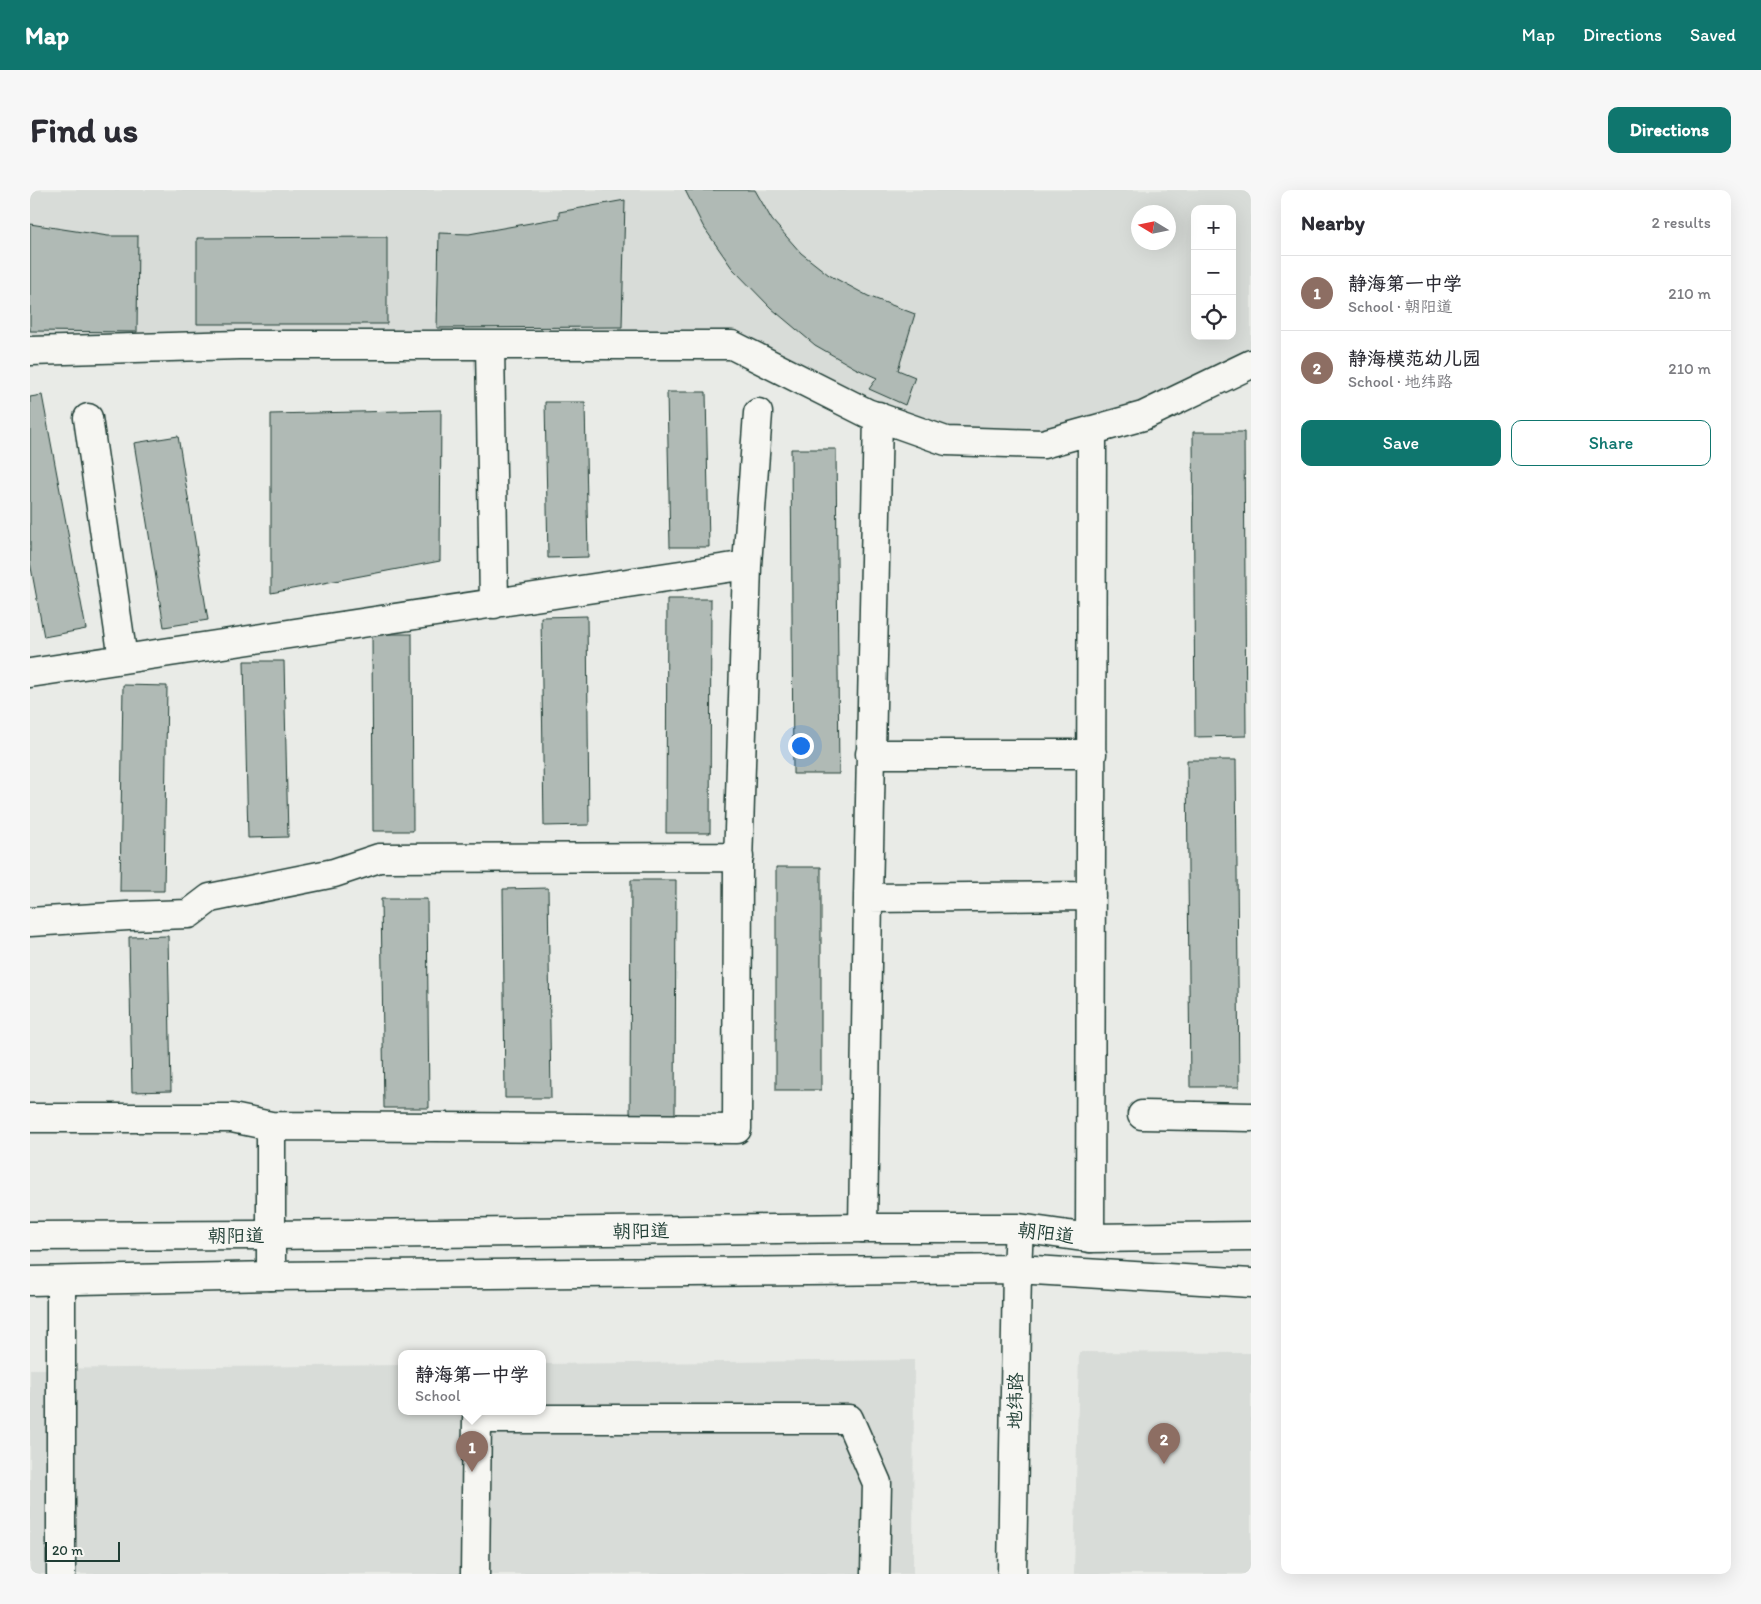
<!DOCTYPE html>
<meta charset="utf-8">
<style>
body{margin:0;font-family:Itim,"LXGW WenKai TC",sans-serif;background:#f7f7f7;color:#2b2b33}
.controls{position:absolute;right:15px;top:15px;display:grid;overflow:hidden;border-radius:10px;box-shadow:0 5px 20px #0002}
.controls button{width:45px;height:45px;display:grid;place-items:center;padding:0;border:0;border-bottom:1px solid #e1e1e2;background:#fff;color:#2b2b33;font:25px sans-serif}
.compass{position:absolute;left:1101px;top:15px;width:45px;height:45px;border-radius:50%;background:#fff;box-shadow:0 5px 20px #0002;rotate:280deg}
.scale{position:absolute;left:15px;bottom:12px;width:75px;box-sizing:border-box;padding-left:5px;border:2px solid #1f3d34;border-top:0;font-size:14px;line-height:18px;white-space:nowrap;color:#1f3d34;-webkit-text-stroke:4px #f6f6f2;paint-order:stroke}
.you{position:absolute;left:770px;top:555px;width:18px;height:18px;margin:-12px;border:4px solid #fff;border-radius:50%;background:#1a73e8;box-shadow:0 0 0 8px #1a73e833}
.badge{display:grid;place-items:center;width:32px;height:32px;border-radius:50%;background:#0f766e;color:#fff;font-size:16px;font-weight:700}
.pin{position:absolute;translate:-50% -41px;filter:drop-shadow(0 1px 2px #0008)}
.pin::after{content:'';position:absolute;top:26px;width:18px;height:15px;background:inherit;clip-path:polygon(0 0,100% 0,50% 100%)}
.popup{position:absolute;left:368px;top:1160px;width:148px;height:65px;box-sizing:border-box;display:grid;place-content:center;border-radius:10px;background:#fff;filter:drop-shadow(0 1px 4px #0005);font-size:16px;white-space:nowrap;color:#7c7c81}
.popup b{font-size:19px;color:#2b2b33}
.popup::after{content:'';position:absolute;left:50%;top:100%;margin-left:-10px;border:10px solid transparent;border-top-color:#fff}
.list{margin:0;padding:0;list-style:none}
h2{display:flex;justify-content:space-between;align-items:center;height:65px;margin:0;padding:0 20px;font-size:21px}
h2 small{font-size:16px;font-weight:400;color:#7c7c81}
.list li{display:grid;grid-template-columns:32px 1fr auto;gap:15px;align-items:center;box-sizing:border-box;height:75px;padding:0 20px;border-top:1px solid #e1e1e2}
.list b{display:block;font-size:19px;white-space:nowrap}
.list p{margin:0;font-size:16px;white-space:nowrap;color:#7c7c81}
.list em{font-size:16px;font-style:normal;color:#7c7c81}
.actions{display:flex;gap:10px;padding:15px 20px}
.actions a{flex:1;padding:11px 0;border:1px solid #0f766e;border-radius:10px;text-align:center;font-size:18px;color:#0f766e}
.actions .main{background:#0f766e;color:#fff}
.icon{flex:none;width:28px;height:28px;fill:none;stroke:currentColor;stroke-width:2;stroke-linecap:round;stroke-linejoin:round}
.map{position:relative;flex:none;width:1221px;height:1384px;overflow:hidden;border-radius:10px}
header{display:flex;align-items:center;gap:30px;box-sizing:border-box;height:70px;padding:0 25px;background:#0f766e;color:#fff}
header strong{font-size:24px}
nav{display:flex;gap:28px;margin-inline-start:auto;font-size:18px}
.intro{display:flex;align-items:center;justify-content:space-between;box-sizing:border-box;height:120px;padding:0 30px}
h1{margin:0;font-size:35px}
.button{padding:12px 22px;border-radius:10px;background:#0f766e;color:#fff;font-size:18px;font-weight:700}
main{display:flex;gap:30px;padding:0 30px}
aside{flex:1;background:#fff;border-radius:10px;box-shadow:0 5px 20px #0002}
.map>svg:first-child{display:block}
.built{fill:#d8dcd8;fill-rule:evenodd}
.building{fill:#b0bab5;stroke:#1f3d34}
.lines{fill:none;stroke-linecap:round;stroke-linejoin:round}
.minor-casing{stroke:#1f3d34;stroke-width:31}
.major-casing{stroke:#1f3d34;stroke-width:31}
.minor{stroke:#f6f6f2;stroke-width:28}
.major{stroke:#f6f6f2;stroke-width:28}
.labels{text-anchor:middle;dominant-baseline:central;stroke-width:4.5;stroke-linejoin:round;paint-order:stroke}
.street-label{font-size:19px;fill:#1f3d34;stroke:#f6f6f2}
</style>
<header>
<strong>Map</strong>
<nav><a>Map</a><a>Directions</a><a>Saved</a></nav>
</header>
<div class="intro"><h1>Find us</h1><a class="button">Directions</a></div>
<main>
<div class="map">
<svg width="1221" height="1384" viewBox="0 0 1221 1384">
<rect width="100%" height="100%" fill="#e9ebe7"/>
<filter id="ink" filterUnits="userSpaceOnUse"><feTurbulence type="fractalNoise" baseFrequency=".02" numOctaves="2"/><feDisplacementMap in="SourceGraphic" scale="10" xChannelSelector="R" yChannelSelector="G"/><feConvolveMatrix kernelMatrix="1 2 1 2 8 2 1 2 1" color-interpolation-filters="sRGB"/></filter>
<g filter="url(#ink)">
<!-- built -->
<path class="built" d="M0,0H1221V177L1024,254L931,265L691,161L0,166ZM1165,19H1202V146H1165ZM1108,22H1138V52H1108Z
M1049,1162L1221,1163V1384H1044Z
M884,1170L883,1384H0V1179L372,1175V1221H512V1174Z"/>
<!-- building -->
<path class="building" d="M655,0H725L742,30L771,63L799,85L838,106L885,124L868,180L885,187L875,215L839,199L847,188L825,178L785,155L741,118L702,78L673,36Z
M595,10L592,137L407,138L409,43L439,44L529,28V22Z
M0,34L78,46H108L107,142L0,141Z
M357,47V134H167V48Z
M637,202H676L679,357H640Z
M12,205L56,439L14,447L0,372V207Z
M515,212H555L558,367L518,368Z
M411,220L410,371L241,403V224Z
M1163,242H1214L1216,546L1165,547Z
M148,246L178,430L134,437L104,253Z
M761,259H806L809,584H763Z
M637,409H681L680,643H636Z
M557,426L559,635L514,636L511,427Z
M342,444H382L383,641H343Z
M214,471H254L258,647L218,648Z
M93,495L137,496L134,701H90Z
M1157,570H1206L1209,897H1160Z
M746,677H791V900H746Z
M601,690H646L645,925H600Z
M518,698L521,908H475L473,699Z
M351,709H397L399,918H354Z
M138,746L141,901L102,902L99,747Z"/>
<g class="lines">
<!-- minor casing -->
<g class="minor-casing">
<path id="minor" d="M460,155L464,414
M0,161L210,155H702L837,223L916,251L1013,254L1113,226L1221,174
M58,228L93,469
M717,375L728,223
M0,483L717,375L708,674L707,939L241,936L202,928H0
M840,564H1062
M838,708L1061,706
M0,732L98,726L159,724L180,708L304,683L349,668L709,667
M1112,925L1221,927
M241,936V1086
M833,1038L838,708L848,226
M1060,1048L1062,240
M31,1384V1091
M445,1384L447,1229H819L847,1293L845,1384"/>
</g>
<!-- major casing -->
<g class="major-casing">
<path id="major" d="M0,1046L242,1045L833,1038H989L1060,1048L1221,1046
M0,1091L241,1086L987,1079L1221,1093
M982,1384L987,1079L989,1038"/>
</g>
<!-- minor -->
<use href="#minor" class="minor"/>
<!-- major -->
<use href="#major" class="major"/>
</g>
</g>
<g class="labels">
<!-- street labels -->
<g class="street-label">
<text transform="translate(611 1041) rotate(-1)">朝阳道</text>
<text transform="translate(1016 1043) rotate(7)">朝阳道</text>
<text x="206" y="1045">朝阳道</text>
<text transform="translate(985 1211) rotate(-89)">地纬路</text>
</g>
</g>
</svg>
<div class="controls">
<button>+</button>
<button>−</button>
<button><svg class="icon" aria-label="locate" viewBox="0 0 24 24"><circle cx="12" cy="12" r="6"/><path d="M12 2v4M12 18v4M2 12h4M18 12h4"/></svg></button>
</div>
<svg class="compass" viewBox="-18 -18 36 36"><path d="M0-13l5 13h-10z" fill="#e53935"/><path d="M0 13l5-13h-10z" fill="#7c7c81"/></svg>
<div class="scale">20 m</div>
<div class="you"></div>
<div class="pin badge" style="left:442px;top:1282px;background:#8d6e63">1</div>
<div class="popup"><b>静海第一中学</b>School</div>
<div class="pin badge" style="left:1134px;top:1274px;background:#8d6e63">2</div>
</div>
<aside>
<h2>Nearby<small>2 results</small></h2>
<ul class="list">
<li><span class="badge" style="background:#8d6e63">1</span><div><b>静海第一中学</b><p>School · 朝阳道</p></div><em>210 m</em></li>
<li><span class="badge" style="background:#8d6e63">2</span><div><b>静海模范幼儿园</b><p>School · 地纬路</p></div><em>210 m</em></li>
</ul>
<div class="actions"><a class="main">Save</a><a>Share</a></div>
</aside>
</main>
